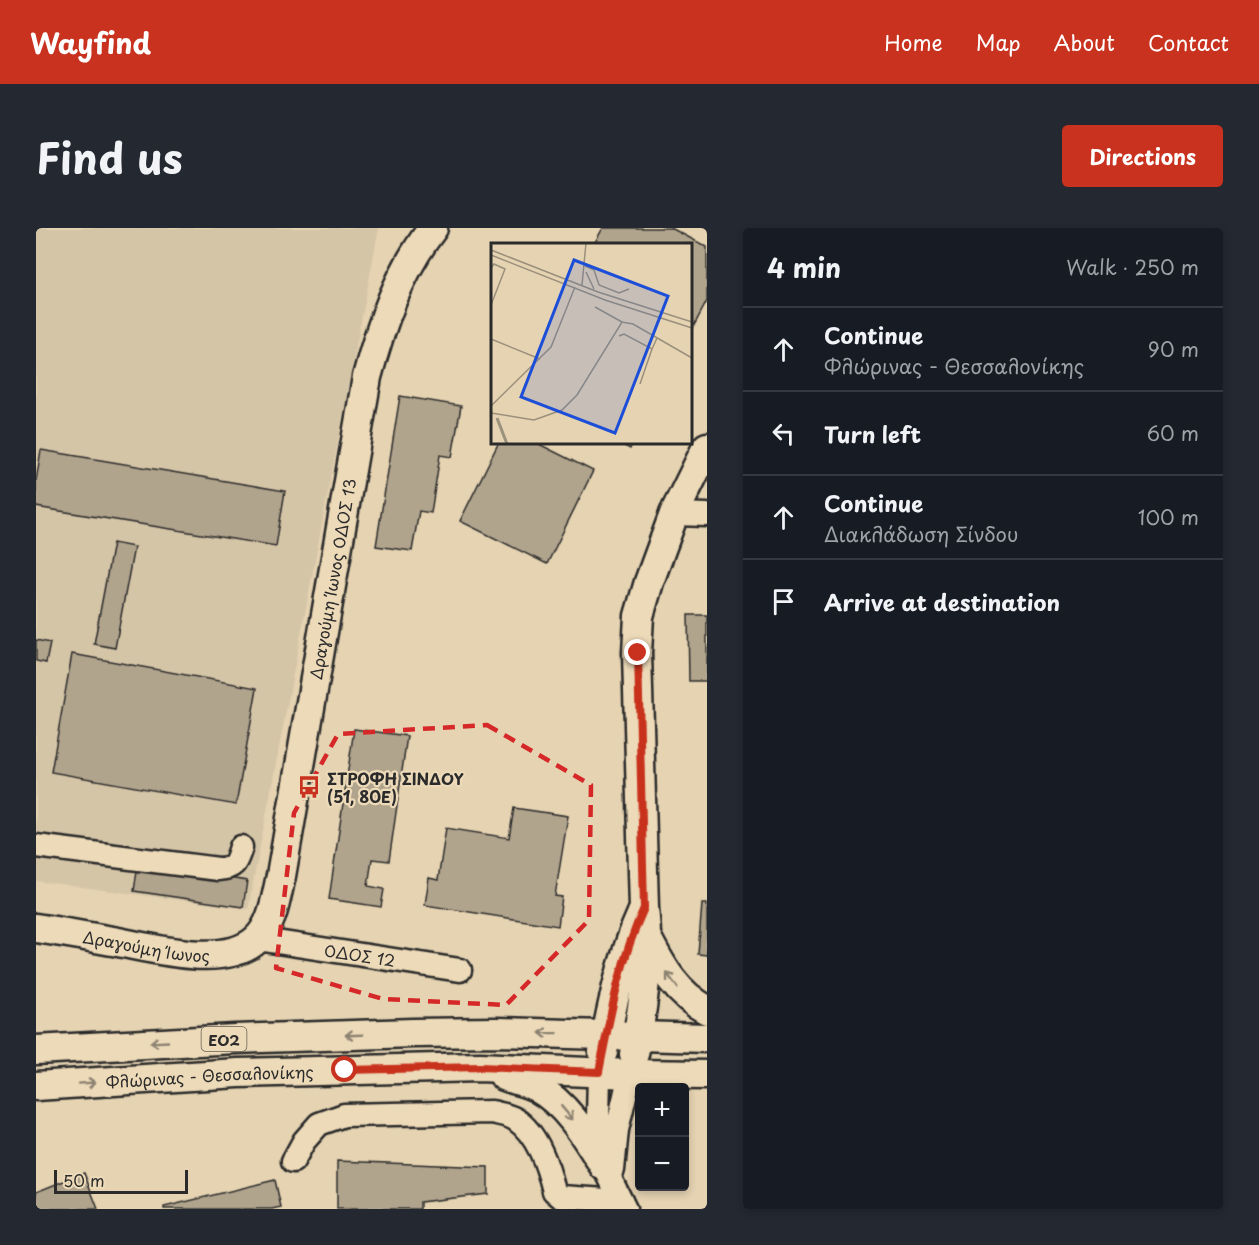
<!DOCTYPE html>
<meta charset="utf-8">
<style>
body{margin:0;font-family:"Playpen Sans",sans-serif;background:#242831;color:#f1f3f6}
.controls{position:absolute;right:18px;bottom:18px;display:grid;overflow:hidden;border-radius:6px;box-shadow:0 3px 9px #0003}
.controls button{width:54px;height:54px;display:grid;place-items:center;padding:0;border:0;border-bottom:2px solid #363941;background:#171b24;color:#f1f3f6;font:30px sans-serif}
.scale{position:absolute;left:18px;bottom:15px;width:134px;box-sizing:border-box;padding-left:6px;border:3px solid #2b2b2b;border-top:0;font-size:16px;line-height:21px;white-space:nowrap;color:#2b2b2b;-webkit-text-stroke:4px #eddab8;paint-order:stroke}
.stop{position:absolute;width:18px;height:18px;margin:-14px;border:4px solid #c8321e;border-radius:50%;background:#fff}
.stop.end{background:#c8321e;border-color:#fff;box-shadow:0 2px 6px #0008}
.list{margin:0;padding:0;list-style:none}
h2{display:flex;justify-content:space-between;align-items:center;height:78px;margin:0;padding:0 24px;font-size:26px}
h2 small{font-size:20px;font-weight:400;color:#9ea1a6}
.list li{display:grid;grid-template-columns:39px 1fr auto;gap:18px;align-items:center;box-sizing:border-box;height:84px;padding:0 24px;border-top:2px solid #363941}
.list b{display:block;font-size:22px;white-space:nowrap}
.list p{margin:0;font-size:20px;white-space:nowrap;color:#9ea1a6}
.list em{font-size:20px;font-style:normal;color:#9ea1a6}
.icon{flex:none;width:33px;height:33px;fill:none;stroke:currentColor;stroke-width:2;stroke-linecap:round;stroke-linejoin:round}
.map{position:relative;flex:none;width:671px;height:981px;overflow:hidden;border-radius:6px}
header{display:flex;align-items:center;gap:36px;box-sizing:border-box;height:84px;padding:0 30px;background:#c8321e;color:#fff}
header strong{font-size:28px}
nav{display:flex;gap:33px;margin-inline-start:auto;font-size:21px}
.intro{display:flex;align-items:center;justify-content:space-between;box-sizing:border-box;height:144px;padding:0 36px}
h1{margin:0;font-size:42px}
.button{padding:15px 27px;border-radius:6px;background:#c8321e;color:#fff;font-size:21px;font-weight:700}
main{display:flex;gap:36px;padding:0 36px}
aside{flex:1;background:#171b24;border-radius:6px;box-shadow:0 3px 9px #0003}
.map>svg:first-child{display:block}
.built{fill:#d5c5a7}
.building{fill:#b1a48d;stroke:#2b2b2b;stroke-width:1.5}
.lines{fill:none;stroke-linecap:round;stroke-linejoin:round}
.minor-casing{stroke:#2b2b2b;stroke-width:27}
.major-casing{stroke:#2b2b2b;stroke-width:33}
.minor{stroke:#eddab8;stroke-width:22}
.major{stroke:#eddab8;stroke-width:28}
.oneway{stroke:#8c8272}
.route{stroke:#c8321e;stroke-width:8}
.marked{fill:none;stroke:#d62828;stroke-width:4.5;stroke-dasharray:12 8;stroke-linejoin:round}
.labels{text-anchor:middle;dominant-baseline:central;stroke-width:4.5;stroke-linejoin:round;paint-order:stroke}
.shield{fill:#eddab8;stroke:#656055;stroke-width:1.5}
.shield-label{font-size:15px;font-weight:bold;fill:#2b2b2b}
.street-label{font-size:16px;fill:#2b2b2b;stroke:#eddab8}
.poi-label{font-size:16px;font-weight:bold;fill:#2b2b2b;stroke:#eddab8;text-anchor:start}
.inset-river{fill:none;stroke:#9b917d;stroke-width:3}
.inset-road{fill:none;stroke:#9b907c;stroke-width:1.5}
.view{fill:#1d4ed8;fill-opacity:0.15;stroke:#1d4ed8;stroke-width:3}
.inset-edge{fill:none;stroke:#2b2b2b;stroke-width:3}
</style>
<header>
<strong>Wayfind</strong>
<nav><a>Home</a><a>Map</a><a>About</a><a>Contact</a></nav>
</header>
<div class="intro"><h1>Find us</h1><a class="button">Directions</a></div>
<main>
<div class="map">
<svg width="671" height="981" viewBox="0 0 671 981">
<rect width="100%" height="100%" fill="#e5d3b2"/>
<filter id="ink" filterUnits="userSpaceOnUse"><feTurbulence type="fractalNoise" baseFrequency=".0167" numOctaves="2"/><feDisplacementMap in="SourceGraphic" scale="12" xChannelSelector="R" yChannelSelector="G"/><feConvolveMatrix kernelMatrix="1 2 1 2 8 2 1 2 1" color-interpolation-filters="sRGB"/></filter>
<g filter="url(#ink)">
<!-- built -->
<path class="built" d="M0,0H343L212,681L0,653Z"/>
<!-- building -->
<path class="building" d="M567,0H635L671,19V73L654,105V16H558Z
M364,168L425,178L416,229L404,227L395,285L383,283L376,323L340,318Z
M463,214H499L557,243L511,336L424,293Z
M581,214H597L594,221Z
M5,222L249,263L240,318L0,279V253Z
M77,315L98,319L79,420L58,416Z
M652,387H671V453H653Z
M0,412L14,415L10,435L0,433Z
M36,426L221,460L200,577L15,544Z
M318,501L371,508L353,633L336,631L332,658L348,661L345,679L293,671Z
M478,580L532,588L519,668L526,669L522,698L389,677L393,650L402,652L410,600L473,610Z
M102,636L211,653L207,679L98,663Z
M666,676H671V727L662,726Z
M301,933L452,939V966L384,974V981H301Z
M48,945L62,981H0V964Z
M239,952L245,979L236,981H128V979Z"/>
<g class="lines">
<!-- minor casing -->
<g class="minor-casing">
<g id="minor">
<path d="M638,286L671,287"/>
<path d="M0,618L182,641C200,640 200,634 205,619"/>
<path id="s1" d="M221,711L424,742"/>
<path d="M563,844L562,892L568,938L589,981"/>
<path d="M257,933L268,913L283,896L308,887L456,884C463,886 473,887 479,891C502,906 512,939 518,963L525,969L585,973"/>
<path d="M577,942L581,902L594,846"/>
</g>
</g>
<!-- major casing -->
<g class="major-casing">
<g id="major">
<path id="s2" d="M0,700C27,704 54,709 82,714C119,721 189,740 220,712C237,697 240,669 245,648L331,149C345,96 363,44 397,0"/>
<path d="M612,712C627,741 641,766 671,782"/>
<path d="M0,822L199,811L377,805L461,804L671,810"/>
<path d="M567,824C576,777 586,729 606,685"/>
<path d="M598,826C608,778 614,729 608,680L601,425L603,388L613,354L638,286L671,219"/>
<path d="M468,848C478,852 490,854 500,859C531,876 550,909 568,938"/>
<path id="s3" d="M0,858L202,845L444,839L594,846L671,847"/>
</g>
</g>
<!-- minor -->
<use href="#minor" class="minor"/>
<!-- major -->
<use href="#major" class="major"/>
</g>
<!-- one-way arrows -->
<defs><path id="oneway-shaft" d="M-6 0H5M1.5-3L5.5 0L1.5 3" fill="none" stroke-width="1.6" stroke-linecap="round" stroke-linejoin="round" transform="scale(1.5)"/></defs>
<g class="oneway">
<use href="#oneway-shaft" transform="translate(636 752) rotate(-127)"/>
<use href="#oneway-shaft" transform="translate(512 805) rotate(-179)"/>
<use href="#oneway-shaft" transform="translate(318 807) rotate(178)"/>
<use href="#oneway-shaft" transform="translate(123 814) rotate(177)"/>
<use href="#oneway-shaft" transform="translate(51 855) rotate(-4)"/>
<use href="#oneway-shaft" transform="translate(531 885) rotate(50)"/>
</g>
</g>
<g class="lines" filter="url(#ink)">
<!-- route -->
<path class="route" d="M309,842L444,839L563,844C574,788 584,732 608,680L602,425"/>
</g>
<!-- marked area -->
<path class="marked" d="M451,497L555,557L553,692L470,777L347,771L240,740L258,585L302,506Z"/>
<!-- icons -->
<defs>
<g id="bus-bare" transform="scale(1.8)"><path d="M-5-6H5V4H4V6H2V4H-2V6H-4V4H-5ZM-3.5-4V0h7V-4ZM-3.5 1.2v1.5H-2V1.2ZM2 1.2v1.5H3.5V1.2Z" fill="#c8321e" stroke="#eddab8" stroke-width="2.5" paint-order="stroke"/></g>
</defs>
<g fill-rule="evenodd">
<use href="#bus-bare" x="273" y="559"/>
</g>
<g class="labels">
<!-- shield labels -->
<rect class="shield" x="165.5" y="799" width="45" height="24" rx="4.5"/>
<g class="shield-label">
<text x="188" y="811">ΕΟ2</text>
</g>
<!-- street labels -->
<g class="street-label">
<text stroke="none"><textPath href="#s2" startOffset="597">Δραγούμη Ίωνος ΟΔΟΣ 13</textPath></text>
<text stroke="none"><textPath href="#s2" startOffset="112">Δραγούμη Ίωνος</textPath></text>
<text stroke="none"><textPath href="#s1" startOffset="104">ΟΔΟΣ 12</textPath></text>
<text stroke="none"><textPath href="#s3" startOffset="174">Φλώρινας - Θεσσαλονίκης</textPath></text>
</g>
<!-- poi labels -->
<g class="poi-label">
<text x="291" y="550">ΣΤΡΟΦΗ ΣΙΝΔΟΥ<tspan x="291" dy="18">(51, 80Ε)</tspan></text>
</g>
</g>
<!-- overview -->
<g transform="translate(455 15)">
<rect width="201" height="201" fill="#e5d3b2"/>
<path class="inset-river" d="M6,175L16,201"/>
<path class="inset-road" d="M0,7L107,49L201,79M0,12L114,57L201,85M94,23L103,27L108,42L128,50L138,46M0,25L3,21L14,26L0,62M95,29L103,46M91,42L95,0M104,64L131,79M128,93L133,91L161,106L166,95M0,96L49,116M149,141L161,106M0,163L60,104L84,44M0,170L43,177L71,167L86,152L131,79L142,81L201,115"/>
<path class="view" d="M83,17L177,53L124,190L30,154Z"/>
<rect width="201" height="201" class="inset-edge"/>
</g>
</svg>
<div class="controls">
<button>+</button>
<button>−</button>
</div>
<div class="scale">50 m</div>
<div class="stop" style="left:309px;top:842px"></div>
<div class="stop end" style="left:602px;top:425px"></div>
</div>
<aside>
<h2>4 min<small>Walk · 250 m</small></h2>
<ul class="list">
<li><svg class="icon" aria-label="ahead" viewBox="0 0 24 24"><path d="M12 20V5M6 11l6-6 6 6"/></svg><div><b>Continue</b><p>Φλώρινας - Θεσσαλονίκης</p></div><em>90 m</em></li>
<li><svg class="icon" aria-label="left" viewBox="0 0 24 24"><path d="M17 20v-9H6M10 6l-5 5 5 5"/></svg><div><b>Turn left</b></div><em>60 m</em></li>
<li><svg class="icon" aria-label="ahead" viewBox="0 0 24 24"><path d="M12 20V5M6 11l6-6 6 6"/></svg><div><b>Continue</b><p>Διακλάδωση Σίνδου</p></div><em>100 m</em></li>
<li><svg class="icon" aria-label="arrive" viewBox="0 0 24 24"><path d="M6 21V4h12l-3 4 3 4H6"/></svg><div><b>Arrive at destination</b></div></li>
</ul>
</aside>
</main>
